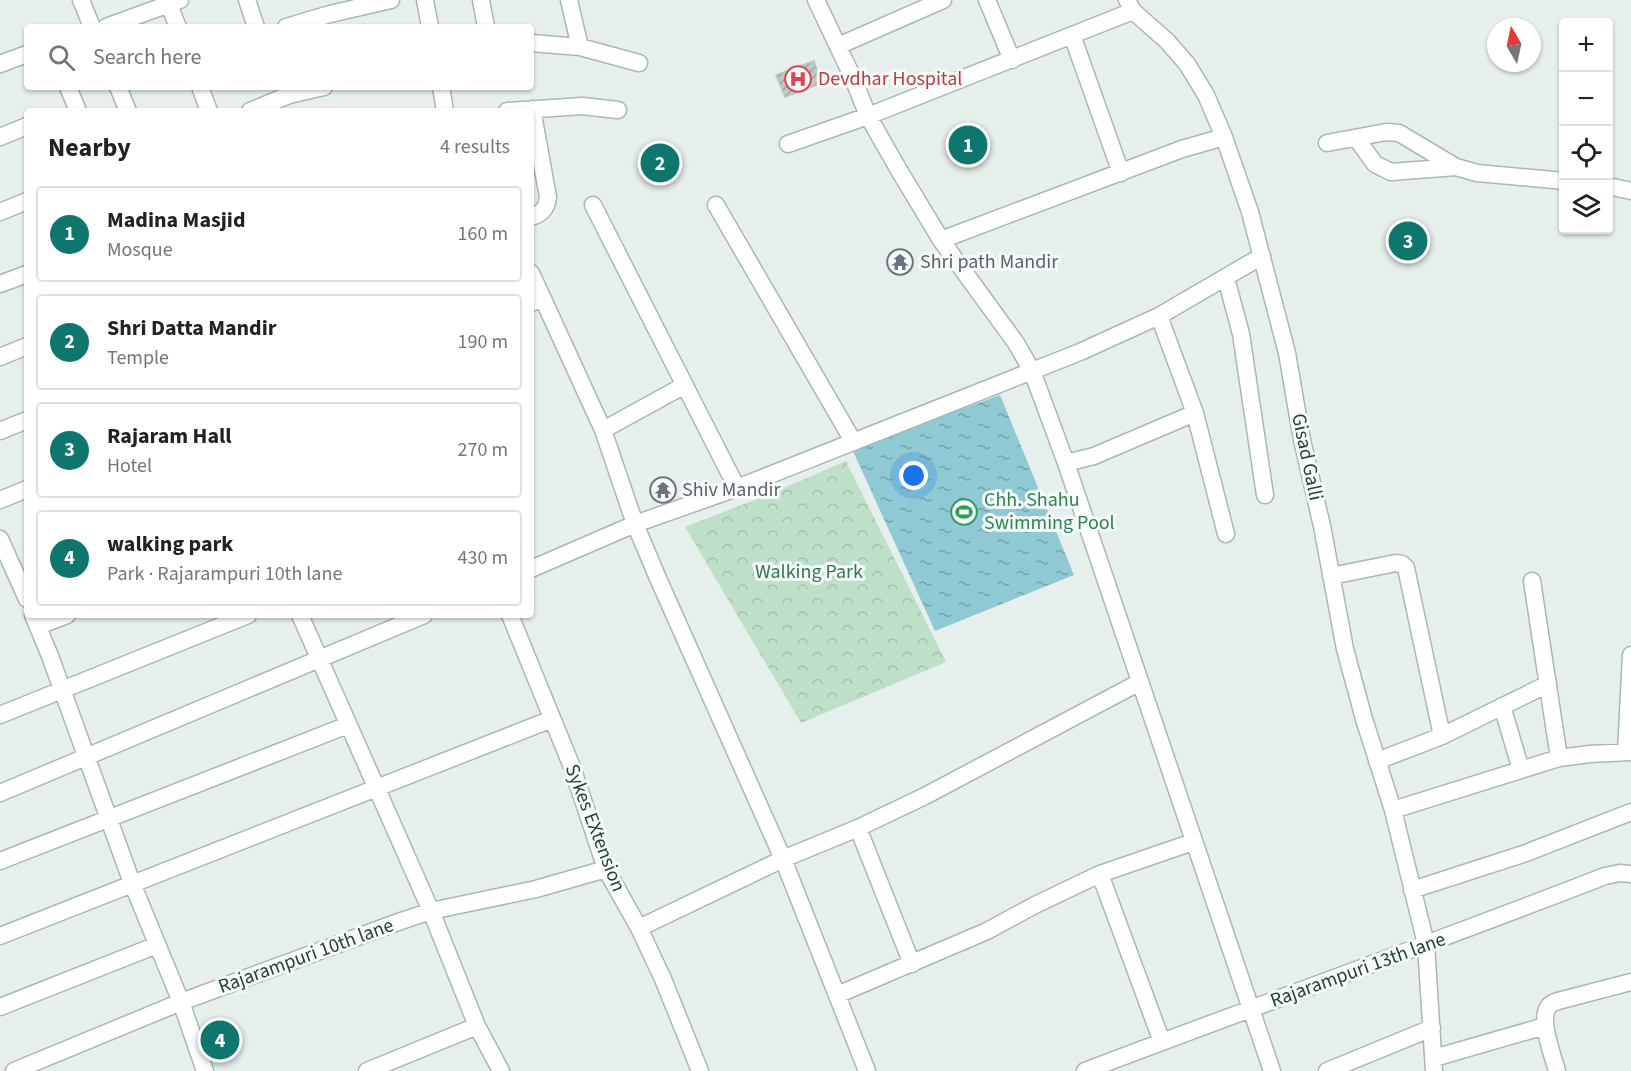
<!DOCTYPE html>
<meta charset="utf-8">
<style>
body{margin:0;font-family:"Source Sans 3",sans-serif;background:#f2f2f2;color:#222}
.controls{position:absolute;right:18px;top:18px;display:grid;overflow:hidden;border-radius:6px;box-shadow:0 2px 4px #0004}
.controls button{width:54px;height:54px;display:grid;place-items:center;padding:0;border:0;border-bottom:2px solid #e0e0e0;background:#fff;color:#222;font:30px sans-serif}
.compass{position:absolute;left:1487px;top:18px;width:54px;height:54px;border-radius:50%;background:#fff;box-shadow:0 2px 4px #0004;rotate:351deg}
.you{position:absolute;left:914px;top:476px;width:21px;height:21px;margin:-15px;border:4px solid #fff;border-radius:50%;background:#1a73e8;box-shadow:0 0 0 9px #1a73e833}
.badge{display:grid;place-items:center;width:39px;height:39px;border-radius:50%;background:#0f766e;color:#fff;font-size:20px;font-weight:700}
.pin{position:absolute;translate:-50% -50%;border:3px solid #fff;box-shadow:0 2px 6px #0006}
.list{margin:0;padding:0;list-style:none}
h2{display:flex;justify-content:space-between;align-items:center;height:78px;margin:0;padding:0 24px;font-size:26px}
h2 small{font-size:20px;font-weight:400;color:#767676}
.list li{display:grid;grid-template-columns:39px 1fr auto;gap:18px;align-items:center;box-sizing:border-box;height:96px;margin:0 12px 12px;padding:0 12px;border:2px solid #e0e0e0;border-radius:6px}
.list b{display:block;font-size:22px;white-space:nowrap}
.list p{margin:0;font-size:20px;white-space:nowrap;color:#767676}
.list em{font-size:20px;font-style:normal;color:#767676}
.icon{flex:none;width:33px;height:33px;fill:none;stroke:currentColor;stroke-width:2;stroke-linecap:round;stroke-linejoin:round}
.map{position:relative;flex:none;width:1631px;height:1071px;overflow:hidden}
.search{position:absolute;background:#fff;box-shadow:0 2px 4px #0004;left:24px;top:24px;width:510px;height:66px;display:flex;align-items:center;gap:15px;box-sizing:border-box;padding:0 21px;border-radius:6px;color:#767676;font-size:22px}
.panel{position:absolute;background:#fff;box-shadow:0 2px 4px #0004;left:24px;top:108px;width:510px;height:510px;border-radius:6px}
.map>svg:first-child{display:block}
.forest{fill:url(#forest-crowns)}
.water{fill:url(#water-ripples)}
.building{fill:url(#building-hatch);stroke:#b8c9c2;stroke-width:1.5}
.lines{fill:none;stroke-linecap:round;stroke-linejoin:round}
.minor-casing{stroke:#a8b8b2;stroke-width:19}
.minor{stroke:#fff;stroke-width:16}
.labels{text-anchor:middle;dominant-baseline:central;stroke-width:6;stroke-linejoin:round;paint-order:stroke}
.health-label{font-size:20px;fill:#be3a42;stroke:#f7fbf9;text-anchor:start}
.worship-label{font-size:20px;fill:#5b616d;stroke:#f7fbf9;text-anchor:start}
.street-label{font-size:20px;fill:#24423a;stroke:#f7fbf9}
.leisure-label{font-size:20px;fill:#27864d;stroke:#f7fbf9;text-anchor:start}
.park-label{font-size:20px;fill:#2d7a4b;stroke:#f7fbf9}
</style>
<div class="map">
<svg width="1631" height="1071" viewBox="0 0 1631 1071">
<defs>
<pattern id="forest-crowns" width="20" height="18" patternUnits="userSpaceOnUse" patternTransform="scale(1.5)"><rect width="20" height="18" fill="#bfe0c8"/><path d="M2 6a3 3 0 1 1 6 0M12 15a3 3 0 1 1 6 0" fill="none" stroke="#a4c1ad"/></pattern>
<pattern id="water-ripples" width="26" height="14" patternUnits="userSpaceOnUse" patternTransform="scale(1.5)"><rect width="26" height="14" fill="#8ec9d4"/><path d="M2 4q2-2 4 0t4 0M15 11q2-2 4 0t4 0" fill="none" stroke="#74a5ad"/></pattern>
<pattern id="building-hatch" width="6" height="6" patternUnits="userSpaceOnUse" patternTransform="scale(1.5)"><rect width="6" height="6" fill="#bbcac4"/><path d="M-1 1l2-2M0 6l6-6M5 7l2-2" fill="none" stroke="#98a6a0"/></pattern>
</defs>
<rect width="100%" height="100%" fill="#e6efeb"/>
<!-- forest -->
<path class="forest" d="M846,461L946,662L801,723L685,527L767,495Z"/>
<!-- water -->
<path class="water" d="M1000,395L1074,575L935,631L852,449Z"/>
<!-- building -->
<path class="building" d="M814,61L822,83L785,97L776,75Z"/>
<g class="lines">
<!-- minor casing -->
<g class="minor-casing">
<path id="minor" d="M81,0L92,27
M167,0L178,27
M247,0L256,27
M425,0L430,27
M481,0L486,27
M569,0L580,47
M816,0L853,78L868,116L900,172L941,240L1016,343L1032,371L1066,463L1272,1071
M987,0L1012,60
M1127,0L1133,11L1167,41L1187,64L1206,95L1224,137L1250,212L1287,353L1302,440L1322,526L1345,649L1364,719L1393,810L1426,944L1434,1071
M106,27L180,0
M286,27L330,14L391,0
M1072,35L1121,173
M531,43L580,47L639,63
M838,46L943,0
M0,64L27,54
M68,87L78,111
M118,87L128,111
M200,87L209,111
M441,87L445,111
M250,111L289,95L324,87
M507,111L582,106L618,110
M0,137L27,126
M1356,138L1375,164L1391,172L1456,167
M1327,143L1386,132L1399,133L1456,167L1477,173L1564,181
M788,144L868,116L1133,11
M1608,186L1631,191
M593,205L737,488
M716,205L853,441
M0,212L27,201
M531,217C542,214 547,208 548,197L532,109
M941,240L1182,149L1224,137
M531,273L543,299
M1226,278L1241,334L1265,495
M0,284L27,274
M531,303L543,299L603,430L635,524L657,576L783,859L867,1071
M1159,316L1195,413L1226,534
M0,357L27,346
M603,430L685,385
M0,431L27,420
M1066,463L1094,456L1195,413
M0,500L27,489
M0,539L27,599
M531,569L635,524L737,488L1080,352L1159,316L1262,256
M1331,576L1396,563L1402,564L1406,568L1442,736
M1532,581L1559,758
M33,615L50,656L132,883L181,1002L205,1071
M300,615L431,911L477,1026L501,1071
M510,615L572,767L606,869L639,928L663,979L700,1071
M38,626L67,615
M1502,706L1521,770
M0,715L248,615
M1626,751L1631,655
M1377,761L1442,736L1548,684
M0,793L424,615
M1393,810L1559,758L1590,754L1631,752
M858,828L912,964
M0,861L348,725
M1100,874L1162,1042
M1412,890L1526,853L1631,812
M639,928L783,859L858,828L925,796L1140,682
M0,936L552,719
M837,995L987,931L1035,905L1100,874L1193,842
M0,1007L157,945
M1434,1058L1545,1026
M14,1071L181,1002L401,921L431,911L536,889L606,869
M367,1071L477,1026
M1085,1071C1258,1005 1433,943 1605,876L1620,873L1631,874
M1327,1071L1432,1028
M1557,1071C1553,1056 1538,1018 1549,1006C1551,1003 1555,1002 1558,1001L1631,982"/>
</g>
<!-- minor -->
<use href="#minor" class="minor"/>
</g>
<!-- icons -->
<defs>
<g id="hospital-ring" transform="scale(1.35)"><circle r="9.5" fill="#f7fbf9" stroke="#e0444e" stroke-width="1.5"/><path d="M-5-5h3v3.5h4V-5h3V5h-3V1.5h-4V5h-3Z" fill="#e0444e"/></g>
<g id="temple-ring" transform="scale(1.35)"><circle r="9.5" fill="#f7fbf9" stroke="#6b7280" stroke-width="1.5"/><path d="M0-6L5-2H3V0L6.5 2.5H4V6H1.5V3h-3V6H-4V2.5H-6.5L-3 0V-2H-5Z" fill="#6b7280"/></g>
<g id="stadium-ring" transform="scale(1.35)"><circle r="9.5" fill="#f7fbf9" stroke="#2e9e5b" stroke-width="1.5"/><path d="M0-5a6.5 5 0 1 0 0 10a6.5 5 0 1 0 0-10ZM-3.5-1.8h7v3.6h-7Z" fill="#2e9e5b"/></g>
</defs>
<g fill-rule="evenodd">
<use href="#hospital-ring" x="798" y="79"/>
<use href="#temple-ring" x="900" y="262"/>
<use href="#temple-ring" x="663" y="490"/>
<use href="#stadium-ring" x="964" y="512"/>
</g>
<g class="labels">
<!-- health labels -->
<g class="health-label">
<text x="818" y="79">Devdhar Hospital</text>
</g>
<!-- worship labels -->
<g class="worship-label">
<text x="920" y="262">Shri path Mandir</text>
<text x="682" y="490">Shiv Mandir</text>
</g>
<!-- street labels -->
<g class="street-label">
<text transform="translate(1307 457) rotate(78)">Gisad Galli</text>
<text transform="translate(595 828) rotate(69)">Sykes EXtension</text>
<text transform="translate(306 956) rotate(-20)">Rajarampuri 10th lane</text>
<text transform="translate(1358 970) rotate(-20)">Rajarampuri 13th lane</text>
</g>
<!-- leisure labels -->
<g class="leisure-label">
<text x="984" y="500">Chh. Shahu<tspan x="984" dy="23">Swimming Pool</tspan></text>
</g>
<!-- park labels -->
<g class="park-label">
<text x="809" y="572">Walking Park</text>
</g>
</g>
</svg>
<div class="controls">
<button>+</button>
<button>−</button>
<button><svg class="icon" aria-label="locate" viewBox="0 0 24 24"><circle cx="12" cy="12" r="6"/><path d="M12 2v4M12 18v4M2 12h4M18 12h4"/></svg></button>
<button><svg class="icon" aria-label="layers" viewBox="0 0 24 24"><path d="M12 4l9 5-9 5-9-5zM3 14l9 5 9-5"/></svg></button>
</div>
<svg class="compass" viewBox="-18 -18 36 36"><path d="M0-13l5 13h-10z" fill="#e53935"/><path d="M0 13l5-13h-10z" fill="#767676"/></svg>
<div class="you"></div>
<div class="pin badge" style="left:968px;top:145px">1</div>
<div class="pin badge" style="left:660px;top:163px">2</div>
<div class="pin badge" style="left:1408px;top:241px">3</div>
<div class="pin badge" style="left:220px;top:1040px">4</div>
<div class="search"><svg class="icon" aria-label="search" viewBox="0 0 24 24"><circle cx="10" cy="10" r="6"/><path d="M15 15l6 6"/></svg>Search here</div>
<section class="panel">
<h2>Nearby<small>4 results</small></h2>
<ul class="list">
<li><span class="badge">1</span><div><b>Madina Masjid</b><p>Mosque</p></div><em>160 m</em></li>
<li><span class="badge">2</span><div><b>Shri Datta Mandir</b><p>Temple</p></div><em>190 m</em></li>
<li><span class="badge">3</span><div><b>Rajaram Hall</b><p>Hotel</p></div><em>270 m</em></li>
<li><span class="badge">4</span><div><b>walking park</b><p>Park · Rajarampuri 10th lane</p></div><em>430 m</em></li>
</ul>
</section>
</div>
